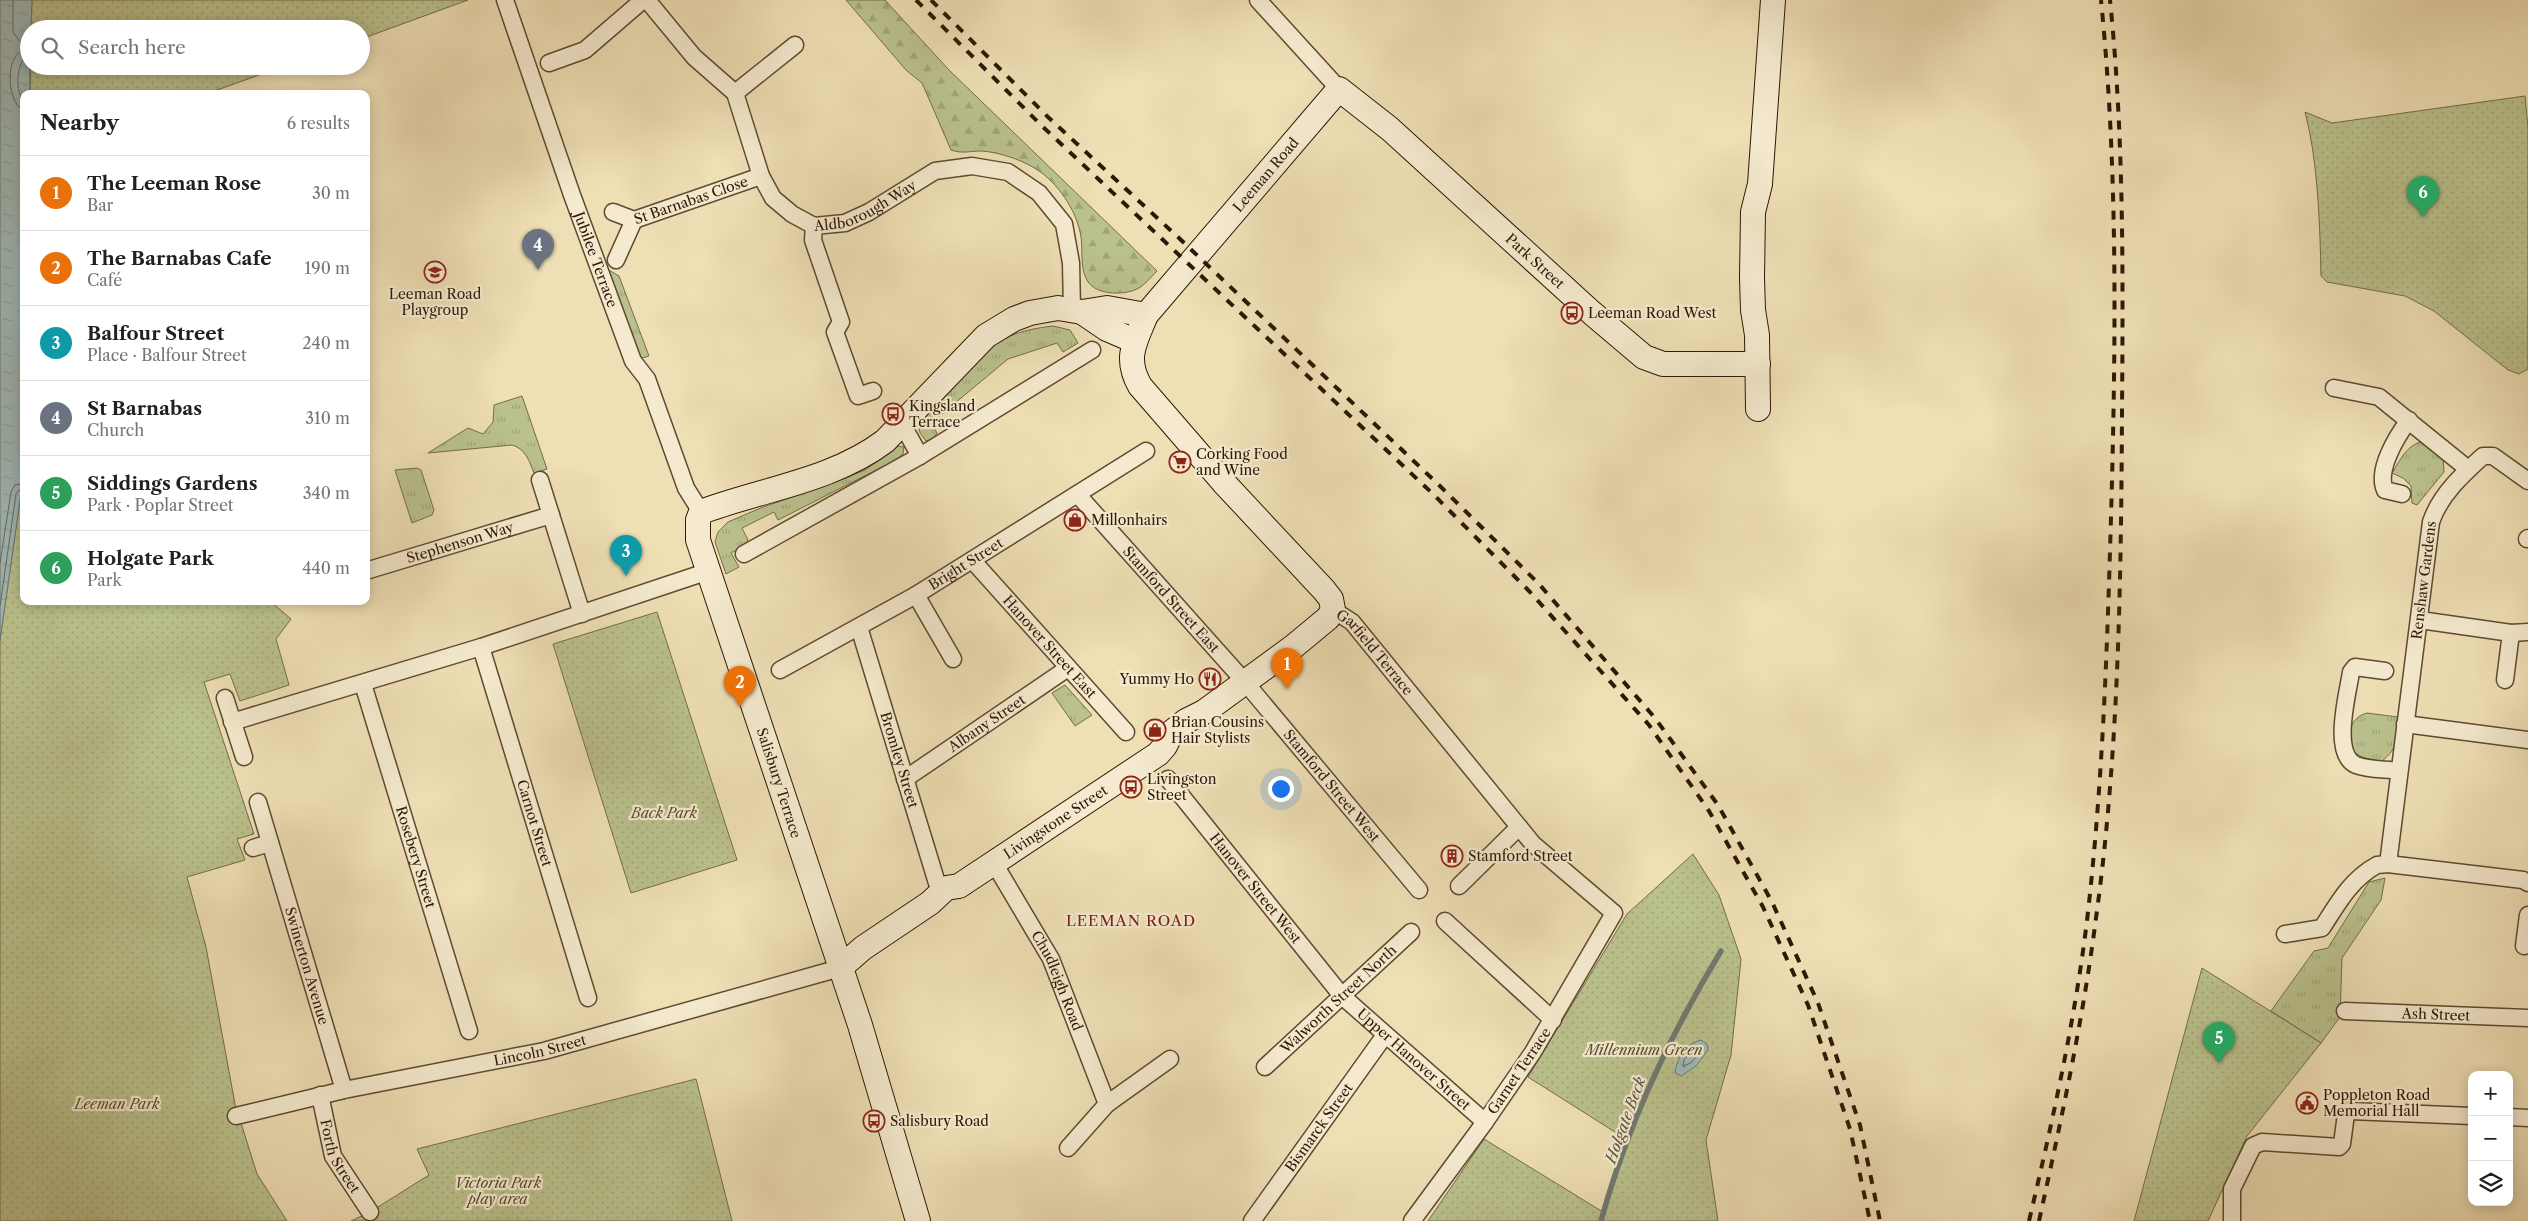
<!DOCTYPE html>
<meta charset="utf-8">
<style>
body{margin:0;font-family:"Libre Caslon Text",serif;background:#f2f2f2;color:#202124}
.controls{position:absolute;right:15px;bottom:15px;display:grid;overflow:hidden;border-radius:10px;box-shadow:0 2px 12px #0003}
.controls button{width:45px;height:45px;display:grid;place-items:center;padding:0;border:0;border-bottom:1px solid #e0e0e0;background:#fff;color:#202124;font:25px sans-serif}
.you{position:absolute;left:1280px;top:788px;width:18px;height:18px;margin:-12px;border:4px solid #fff;border-radius:50%;background:#1a73e8;box-shadow:0 0 0 8px #1a73e833}
.badge{display:grid;place-items:center;width:32px;height:32px;border-radius:50%;background:#db2777;color:#fff;font-size:16px;font-weight:700}
.pin{position:absolute;translate:-50% -41px;filter:drop-shadow(0 1px 2px #0008)}
.pin::after{content:'';position:absolute;top:26px;width:18px;height:15px;background:inherit;clip-path:polygon(0 0,100% 0,50% 100%)}
.list{margin:0;padding:0;list-style:none}
h2{display:flex;justify-content:space-between;align-items:center;height:65px;margin:0;padding:0 20px;font-size:21px}
h2 small{font-size:16px;font-weight:400;color:#757577}
.list li{display:grid;grid-template-columns:32px 1fr auto;gap:15px;align-items:center;box-sizing:border-box;height:75px;padding:0 20px;border-top:1px solid #e0e0e0}
.list b{display:block;font-size:19px;white-space:nowrap}
.list p{margin:0;font-size:16px;white-space:nowrap;color:#757577}
.list em{font-size:16px;font-style:normal;color:#757577}
.icon{flex:none;width:28px;height:28px;fill:none;stroke:currentColor;stroke-width:2;stroke-linecap:round;stroke-linejoin:round}
.map{position:relative;flex:none;width:2528px;height:1221px;overflow:hidden}
.search{position:absolute;background:#fff;box-shadow:0 2px 12px #0003;left:20px;top:20px;width:350px;height:55px;display:flex;align-items:center;gap:12px;box-sizing:border-box;padding:0 18px;border-radius:28px;color:#757577;font-size:19px}
.panel{position:absolute;background:#fff;box-shadow:0 2px 12px #0003;left:20px;top:90px;width:350px;height:515px;border-radius:10px}
.map>svg:first-child{display:block}
.grass{fill:url(#grass-tufts);stroke:#746c4a}
.forest{fill:url(#forest-firs);stroke:#746c4a}
.park{fill:url(#park-dots);stroke:#746c4a}
.water{fill:url(#water-ripples);stroke:#717971}
.lines{fill:none;stroke-linecap:round;stroke-linejoin:round}
.shore{stroke:#666960;stroke-width:1}
.stream{stroke:#717971;stroke-width:5.5}
.street-casing{stroke:#5e4a32;stroke-width:19}
.secondary-casing{stroke:#2d1806;stroke-width:26}
.street{stroke:#f5eacf;stroke-width:16}
.secondary{stroke:#f5eacf;stroke-width:24}
.rail{stroke:#2d1806;stroke-width:4;stroke-dasharray:9 9;stroke-linecap:butt}
.labels{text-anchor:middle;dominant-baseline:central;stroke-width:4.5;stroke-linejoin:round;paint-order:stroke}
.street-label{font-size:14px;fill:#2d1806;stroke:#f5eacf}
.poi-label{font-size:14px;fill:#2d1806;stroke:#f5eacf;text-anchor:start}
.park-label{font-size:14px;font-style:italic;fill:#574b2e;stroke:#f5eacf}
.neighbourhood-label{font-size:15px;letter-spacing:1px;fill:#7a1f14;stroke:#f5eacf}
.water-label{font-size:15px;font-style:italic;fill:#555145;stroke:#f5eacf}
</style>
<div class="map">
<svg width="2528" height="1221" viewBox="0 0 2528 1221">
<defs>
<pattern id="grass-tufts" width="24" height="20" patternUnits="userSpaceOnUse" patternTransform="scale(1.25)"><rect width="24" height="20" fill="#bac18d"/><path d="M3 7l-1-3M5 7V3M7 7l1-3M15 17l-1-3M17 17v-4M19 17l1-3" fill="none" stroke="#a0a578"/></pattern>
<pattern id="forest-firs" width="22" height="20" patternUnits="userSpaceOnUse" patternTransform="scale(1.25)"><rect width="22" height="20" fill="#bac18d"/><path d="M5 1l3.5 6h-7zM16 11l3.5 6h-7z" fill="#a0a578"/></pattern>
<pattern id="park-dots" width="8" height="8" patternUnits="userSpaceOnUse" patternTransform="scale(1.25)"><rect width="8" height="8" fill="#bac18d"/><path d="M2 2h.1M6 6h.1" fill="none" stroke="#a0a578" stroke-width="1.8" stroke-linecap="round"/></pattern>
<pattern id="water-ripples" width="26" height="14" patternUnits="userSpaceOnUse" patternTransform="scale(1.25)"><rect width="26" height="14" fill="#9fbab9"/><path d="M2 4q2-2 4 0t4 0M15 11q2-2 4 0t4 0" fill="none" stroke="#899f9e"/></pattern>
</defs>
<rect width="100%" height="100%" fill="#efdfb5"/>
<filter id="stains"><feTurbulence type="fractalNoise" baseFrequency=".004" numOctaves="4"/><feColorMatrix values="0 0 0 0 .2 0 0 0 0 .09 0 0 0 0 .02 0 0 0 .5 -.17"/></filter>
<radialGradient id="worn" r=".72"><stop offset=".6" stop-color="#630" stop-opacity="0"/><stop offset="1" stop-color="#630" stop-opacity=".3"/></radialGradient>
<!-- grass -->
<path class="grass" d="M607,269L619,276L649,356L639,359Z
M1053,326L1070,330L1078,343L1063,352L1057,343L1008,359L931,423L937,433L933,439L926,441L920,433L918,423C943,396 972,356 1004,339C1019,331 1036,328 1053,326Z
M522,396L547,469L534,473C529,461 526,449 512,445L428,453L468,428L483,434L493,422L494,405Z
M2424,441L2443,458L2444,472L2417,505L2412,503L2411,486L2403,478L2392,473C2401,459 2406,445 2424,441Z
M898,446L904,447L903,454L894,461L778,520L774,512L742,528L748,540L745,545L731,553L739,567L726,574L715,542L718,532L728,522L763,507L823,487L865,470Z
M417,468L421,470L434,510L432,515L412,523L395,470Z
M1065,685L1092,715L1075,726L1052,693Z
M2367,713L2398,717C2397,736 2399,748 2382,761C2368,759 2358,758 2349,747C2349,731 2350,718 2367,713Z
M2385,878L2381,900L2342,958L2340,1017L2321,1043L2271,1011L2314,951L2328,948L2369,882Z"/>
<!-- forest -->
<path class="forest" d="M846,0H885L949,70L1157,271C1151,277 1145,285 1137,289C1123,296 1092,295 1086,278C1080,266 1083,250 1081,237C1077,212 1061,188 1042,173C1026,161 1000,152 981,151C969,151 963,154 951,150L922,83L906,70Z"/>
<!-- park -->
<path class="park" d="M32,0H468L361,39V29H31Z
M31,66H284L206,94H30Z
M2525,96L2528,128V369L2519,374L2508,370L2434,311L2405,296L2327,282L2321,276C2320,226 2318,160 2305,112L2332,123Z
M24,418V601H270L291,619L276,639L289,685L240,701L230,674L204,682L254,834L237,839L245,860L187,877L206,947L235,1104L257,1174L287,1221H0V640L22,487Z
M657,612L737,860L631,893L553,644Z
M1693,854L1719,895L1741,959L1731,1055L1706,1140L1718,1221H1428L1484,1139L1603,1212L1626,1139L1528,1077L1627,914Z
M2202,968L2321,1043L2247,1136L2208,1221H2134Z
M696,1079L732,1221H351L370,1212L429,1175L417,1149Z"/>
<!-- water -->
<path class="water" d="M0,0H32L31,29H29L30,94H24L22,487L0,640Z
M1701,1040L1707,1044L1708,1050L1696,1066L1681,1076L1675,1073C1676,1059 1687,1043 1701,1040Z"/>
<g class="lines">
<!-- shore -->
<path class="shore" d="M13,0V32L24,47C21,51 16,54 14,59C7,73 9,103 24,111
M24,102C15,93 15,61 29,55
M0,563L11,492L15,485L24,483
M0,606L16,494L19,490L24,489
M1697,1046H1701L1702,1049L1692,1062L1683,1067L1684,1060Z"/>
<!-- stream -->
<path class="stream" d="M1601,1221C1627,1126 1670,1035 1721,951"/>
<!-- street casing -->
<g class="street-casing">
<g id="street">
<path id="s1" d="M505,0L572,195L633,361L647,379L686,488L701,512"/>
<path id="s2" d="M647,0L694,57L735,93L761,176L773,198L792,214L814,226L845,223L869,212L935,171L972,166L1008,172L1039,193L1064,224L1071,263L1072,310"/>
<path d="M1258,0L1339,89"/>
<path d="M549,63L585,50L643,0"/>
<path d="M735,93L795,45"/>
<path d="M613,212L634,220"/>
<path d="M814,226L813,240L841,322L835,332L858,396L873,391"/>
<path id="s3" d="M616,260L634,220L761,176"/>
<path d="M2334,388L2379,397L2468,469"/>
<path d="M902,424L920,456"/>
<path d="M540,480L582,614"/>
<path d="M2402,494L2385,490C2376,470 2397,436 2409,420"/>
<path id="s4" d="M1078,495L1245,682L1419,890"/>
<path d="M2527,539L2528,538"/>
<path d="M744,554L920,456L1092,350"/>
<path id="s5" d="M973,561L1126,732"/>
<path id="s6" d="M369,570L551,515"/>
<path d="M916,595L953,659"/>
<path id="s7" d="M1333,610L1352,622L1533,844L1614,913L1533,1052L1485,1122L1412,1221"/>
<path d="M2420,620L2511,633L2528,632"/>
<path id="s8" d="M859,627L940,893"/>
<path id="s9" d="M481,647L588,998"/>
<path id="s10" d="M780,670L916,595L1146,451"/>
<path d="M2385,671L2355,667L2351,672C2348,693 2331,754 2356,765C2368,770 2386,769 2399,771"/>
<path d="M2505,680L2511,633"/>
<path id="s11" d="M363,684L469,1031"/>
<path d="M225,698L244,757"/>
<path d="M232,722L481,647L709,571"/>
<path d="M2405,724L2528,740"/>
<path id="s12" d="M905,779L1068,668"/>
<path id="s13" d="M1168,779L1342,996L1485,1122"/>
<path id="s14" d="M258,802L344,1090"/>
<path d="M253,848L270,843"/>
<path id="s15" d="M994,863L1051,959L1107,1104"/>
<path id="s16" d="M2388,864L2431,522C2440,495 2462,475 2483,456H2493L2528,481"/>
<path d="M1459,886L1519,827"/>
<path d="M1445,921L1553,1020"/>
<path d="M2285,934L2322,928C2338,903 2351,879 2377,865L2388,864L2523,880L2528,883"/>
<path d="M2524,946L2528,915"/>
<path id="s17" d="M2345,1011L2528,1018"/>
<path id="s18" d="M1265,1067L1411,932"/>
<path id="s19" d="M320,1095L333,1156L370,1212"/>
<path id="s20" d="M236,1116L344,1090L544,1051L840,968"/>
<path d="M2509,1117L2528,1118"/>
<path d="M1068,1148L1107,1104L1170,1059"/>
<path id="s21" d="M1252,1221L1385,1035"/>
<path d="M2232,1221V1189L2253,1146L2262,1142L2339,1147L2342,1144L2346,1114L2350,1111L2472,1116"/>
</g>
</g>
<!-- secondary casing -->
<g class="secondary-casing">
<g id="secondary">
<path d="M1082,312L1107,329L1135,341"/>
<path d="M1758,409L1757,335L1753,310L1752,278L1753,212L1760,184L1773,0"/>
<path id="s22" d="M840,968L863,948L930,903L946,888L959,886L968,880L1158,754L1165,746L1172,732L1186,721L1204,712L1293,647L1328,618L1333,610L1331,599L1324,590L1224,483L1140,386C1124,358 1135,342 1146,315L1339,89L1390,129L1592,313L1644,357L1663,364H1758"/>
<path d="M918,1221L860,1025L698,540V520L701,512C762,489 832,481 885,441L986,336L1014,319L1030,313L1058,308L1082,312L1107,308L1146,315"/>
</g>
</g>
<!-- street -->
<use href="#street" class="street"/>
<!-- secondary -->
<use href="#secondary" class="secondary"/>
<!-- rail -->
<path class="rail" d="M916,0L1042,126L1433,494L1530,592L1649,725L1709,811L1763,907L1808,1005L1850,1129L1870,1221
M931,0L1049,118L1180,239L1441,487L1539,584L1655,718L1718,805L1772,902L1818,1003L1860,1125L1880,1221
M2029,1221C2053,1119 2076,1016 2088,912C2104,769 2108,625 2112,481C2116,321 2117,160 2101,0
M2039,1221C2061,1121 2083,1020 2096,918C2119,751 2121,581 2122,413C2123,275 2124,137 2110,0"/>
</g>
<!-- icons -->
<defs>
<g id="school-ring" transform="scale(1.125)"><circle r="9.5" fill="#f5eacf" stroke="#8f2418" stroke-width="1.5"/><path d="M0-5L7-2L0 1L-7-2ZM-4 1L0 2.5L4 1V4Q0 6-4 4Z" fill="#8f2418"/></g>
<g id="bus-ring" transform="scale(1.125)"><circle r="9.5" fill="#f5eacf" stroke="#8f2418" stroke-width="1.5"/><path d="M-5-6H5V4H4V6H2V4H-2V6H-4V4H-5ZM-3.5-4V0h7V-4ZM-3.5 1.2v1.5H-2V1.2ZM2 1.2v1.5H3.5V1.2Z" fill="#8f2418"/></g>
<g id="supermarket-ring" transform="scale(1.125)"><circle r="9.5" fill="#f5eacf" stroke="#8f2418" stroke-width="1.5"/><path d="M-6-5.5h2.5l.6 2H6L4.5 2H-2.5L-4.4-4H-6ZM-1.5 3.2a1.3 1.3 0 1 0 .1 0ZM3 3.2a1.3 1.3 0 1 0 .1 0Z" fill="#8f2418"/></g>
<g id="shop-ring" transform="scale(1.125)"><circle r="9.5" fill="#f5eacf" stroke="#8f2418" stroke-width="1.5"/><path d="M-5-2.5h2.3a2.7 3.5 0 0 1 5.4 0H5L5.5 6h-11ZM-1.5-2.5h3a1.5 2.3 0 0 0-3 0Z" fill="#8f2418"/></g>
<g id="restaurant-ring" transform="scale(1.125)"><circle r="9.5" fill="#f5eacf" stroke="#8f2418" stroke-width="1.5"/><path d="M-5-6h1v4h1v-4h1v4h1v-4h1v5L-1.5 .5V6h-2V.5L-5-1ZM5-6V6H3V1.5H1.5Q1.5-4 5-6Z" fill="#8f2418"/></g>
<g id="building-ring" transform="scale(1.125)"><circle r="9.5" fill="#f5eacf" stroke="#8f2418" stroke-width="1.5"/><path d="M-4-6H4V6H1V3H-1V6H-4ZM-2.5-4.3h1.7v1.8h-1.7ZM.8-4.3h1.7v1.8H.8ZM-2.5-1h1.7V.8h-1.7ZM.8-1h1.7V.8H.8Z" fill="#8f2418"/></g>
<g id="civic-ring" transform="scale(1.125)"><circle r="9.5" fill="#f5eacf" stroke="#8f2418" stroke-width="1.5"/><path d="M-.6-6.5H3V-4.5H.6V-3L4-1V1h2V6H-6V1h2V-1L-.6-3ZM-1.2 2.5V6h2.4V2.5Z" fill="#8f2418"/></g>
</defs>
<g fill-rule="evenodd">
<use href="#school-ring" x="435" y="272"/>
<use href="#bus-ring" x="1572" y="313"/>
<use href="#bus-ring" x="893" y="414"/>
<use href="#supermarket-ring" x="1180" y="462"/>
<use href="#shop-ring" x="1075" y="520"/>
<use href="#restaurant-ring" x="1210" y="679"/>
<use href="#shop-ring" x="1155" y="730"/>
<use href="#bus-ring" x="1131" y="787"/>
<use href="#building-ring" x="1452" y="856"/>
<use href="#civic-ring" x="2307" y="1103"/>
<use href="#bus-ring" x="874" y="1121"/>
</g>
<g class="labels">
<!-- street labels -->
<g class="street-label">
<text stroke="none"><textPath href="#s22" startOffset="1171">Leeman Road</textPath></text>
<text stroke="none"><textPath href="#s2" startOffset="346">Aldborough Way</textPath></text>
<text stroke="none"><textPath href="#s3" startOffset="104">St Barnabas Close</textPath></text>
<text stroke="none"><textPath href="#s1" startOffset="275">Jubilee Terrace</textPath></text>
<text stroke="none"><textPath href="#s22" startOffset="1545">Park Street</textPath></text>
<text stroke="none"><textPath href="#s6" startOffset="95">Stephenson Way</textPath></text>
<text stroke="none"><textPath href="#s10" startOffset="214">Bright Street</textPath></text>
<text stroke="none"><textPath href="#s16" startOffset="286">Renshaw Gardens</textPath></text>
<text stroke="none"><textPath href="#s4" startOffset="140">Stamford Street East</textPath></text>
<text stroke="none"><textPath href="#s5" startOffset="115">Hanover Street East</textPath></text>
<text stroke="none"><textPath href="#s7" startOffset="60">Garfield Terrace</textPath></text>
<text stroke="none"><textPath href="#s12" startOffset="99">Albany Street</textPath></text>
<text stroke="none"><textPath href="#s8" startOffset="139">Bromley Street</textPath></text>
<text transform="translate(779 783) rotate(72)">Salisbury Terrace</text>
<text stroke="none"><textPath href="#s4" startOffset="386">Stamford Street West</textPath></text>
<text stroke="none"><textPath href="#s9" startOffset="184">Carnot Street</textPath></text>
<text stroke="none"><textPath href="#s22" startOffset="262">Livingstone Street</textPath></text>
<text stroke="none"><textPath href="#s11" startOffset="181">Rosebery Street</textPath></text>
<text stroke="none"><textPath href="#s13" startOffset="140">Hanover Street West</textPath></text>
<text stroke="none"><textPath href="#s14" startOffset="171">Swinerton Avenue</textPath></text>
<text stroke="none"><textPath href="#s15" startOffset="134">Chudleigh Road</textPath></text>
<text stroke="none"><textPath href="#s18" startOffset="100">Walworth Street North</textPath></text>
<text stroke="none"><textPath href="#s17" startOffset="91">Ash Street</textPath></text>
<text stroke="none"><textPath href="#s20" startOffset="311">Lincoln Street</textPath></text>
<text stroke="none"><textPath href="#s13" startOffset="374">Upper Hanover Street</textPath></text>
<text transform="translate(1519 1071) rotate(-56)">Garnet Terrace</text>
<text stroke="none"><textPath href="#s21" startOffset="115">Bismarck Street</textPath></text>
<text stroke="none"><textPath href="#s19" startOffset="65">Forth Street</textPath></text>
</g>
<!-- poi labels -->
<g class="poi-label">
<text x="435" y="294" text-anchor="middle">Leeman Road<tspan x="435" dy="16">Playgroup</tspan></text>
<text x="1588" y="313">Leeman Road West</text>
<text x="909" y="406">Kingsland<tspan x="909" dy="16">Terrace</tspan></text>
<text x="1196" y="454">Corking Food<tspan x="1196" dy="16">and Wine</tspan></text>
<text x="1091" y="520">Millonhairs</text>
<text x="1194" y="679" text-anchor="end">Yummy Ho</text>
<text x="1171" y="722">Brian Cousins<tspan x="1171" dy="16">Hair Stylists</tspan></text>
<text x="1147" y="779">Livingston<tspan x="1147" dy="16">Street</tspan></text>
<text x="1468" y="856">Stamford Street</text>
<text x="2323" y="1095">Poppleton Road<tspan x="2323" dy="16">Memorial Hall</tspan></text>
<text x="890" y="1121">Salisbury Road</text>
</g>
<!-- park labels -->
<g class="park-label">
<text x="664" y="813">Back Park</text>
<text x="1644" y="1050">Millennium Green</text>
<text x="117" y="1104">Leeman Park</text>
<text x="498" y="1183">Victoria Park<tspan x="498" dy="16">play area</tspan></text>
</g>
<!-- neighbourhood labels -->
<g class="neighbourhood-label">
<text x="1131" y="920">LEEMAN ROAD</text>
</g>
<!-- water labels -->
<g class="water-label">
<text transform="translate(1625 1120) rotate(-70)">Holgate Beck</text>
</g>
</g>
<rect width="100%" height="100%" filter="url(#stains)"/>
<rect width="100%" height="100%" fill="url(#worn)"/>
</svg>
<div class="controls">
<button>+</button>
<button>−</button>
<button><svg class="icon" aria-label="layers" viewBox="0 0 24 24"><path d="M12 4l9 5-9 5-9-5zM3 14l9 5 9-5"/></svg></button>
</div>
<div class="you"></div>
<div class="pin badge" style="left:1287px;top:689px;background:#e8710a">1</div>
<div class="pin badge" style="left:740px;top:707px;background:#e8710a">2</div>
<div class="pin badge" style="left:626px;top:576px;background:#0f9aa8">3</div>
<div class="pin badge" style="left:538px;top:270px;background:#6b7280">4</div>
<div class="pin badge" style="left:2219px;top:1063px;background:#2e9e5b">5</div>
<div class="pin badge" style="left:2423px;top:217px;background:#2e9e5b">6</div>
<div class="search"><svg class="icon" aria-label="search" viewBox="0 0 24 24"><circle cx="10" cy="10" r="6"/><path d="M15 15l6 6"/></svg>Search here</div>
<section class="panel">
<h2>Nearby<small>6 results</small></h2>
<ul class="list">
<li><span class="badge" style="background:#e8710a">1</span><div><b>The Leeman Rose</b><p>Bar</p></div><em>30 m</em></li>
<li><span class="badge" style="background:#e8710a">2</span><div><b>The Barnabas Cafe</b><p>Café</p></div><em>190 m</em></li>
<li><span class="badge" style="background:#0f9aa8">3</span><div><b>Balfour Street</b><p>Place · Balfour Street</p></div><em>240 m</em></li>
<li><span class="badge" style="background:#6b7280">4</span><div><b>St Barnabas</b><p>Church</p></div><em>310 m</em></li>
<li><span class="badge" style="background:#2e9e5b">5</span><div><b>Siddings Gardens</b><p>Park · Poplar Street</p></div><em>340 m</em></li>
<li><span class="badge" style="background:#2e9e5b">6</span><div><b>Holgate Park</b><p>Park</p></div><em>440 m</em></li>
</ul>
</section>
</div>
